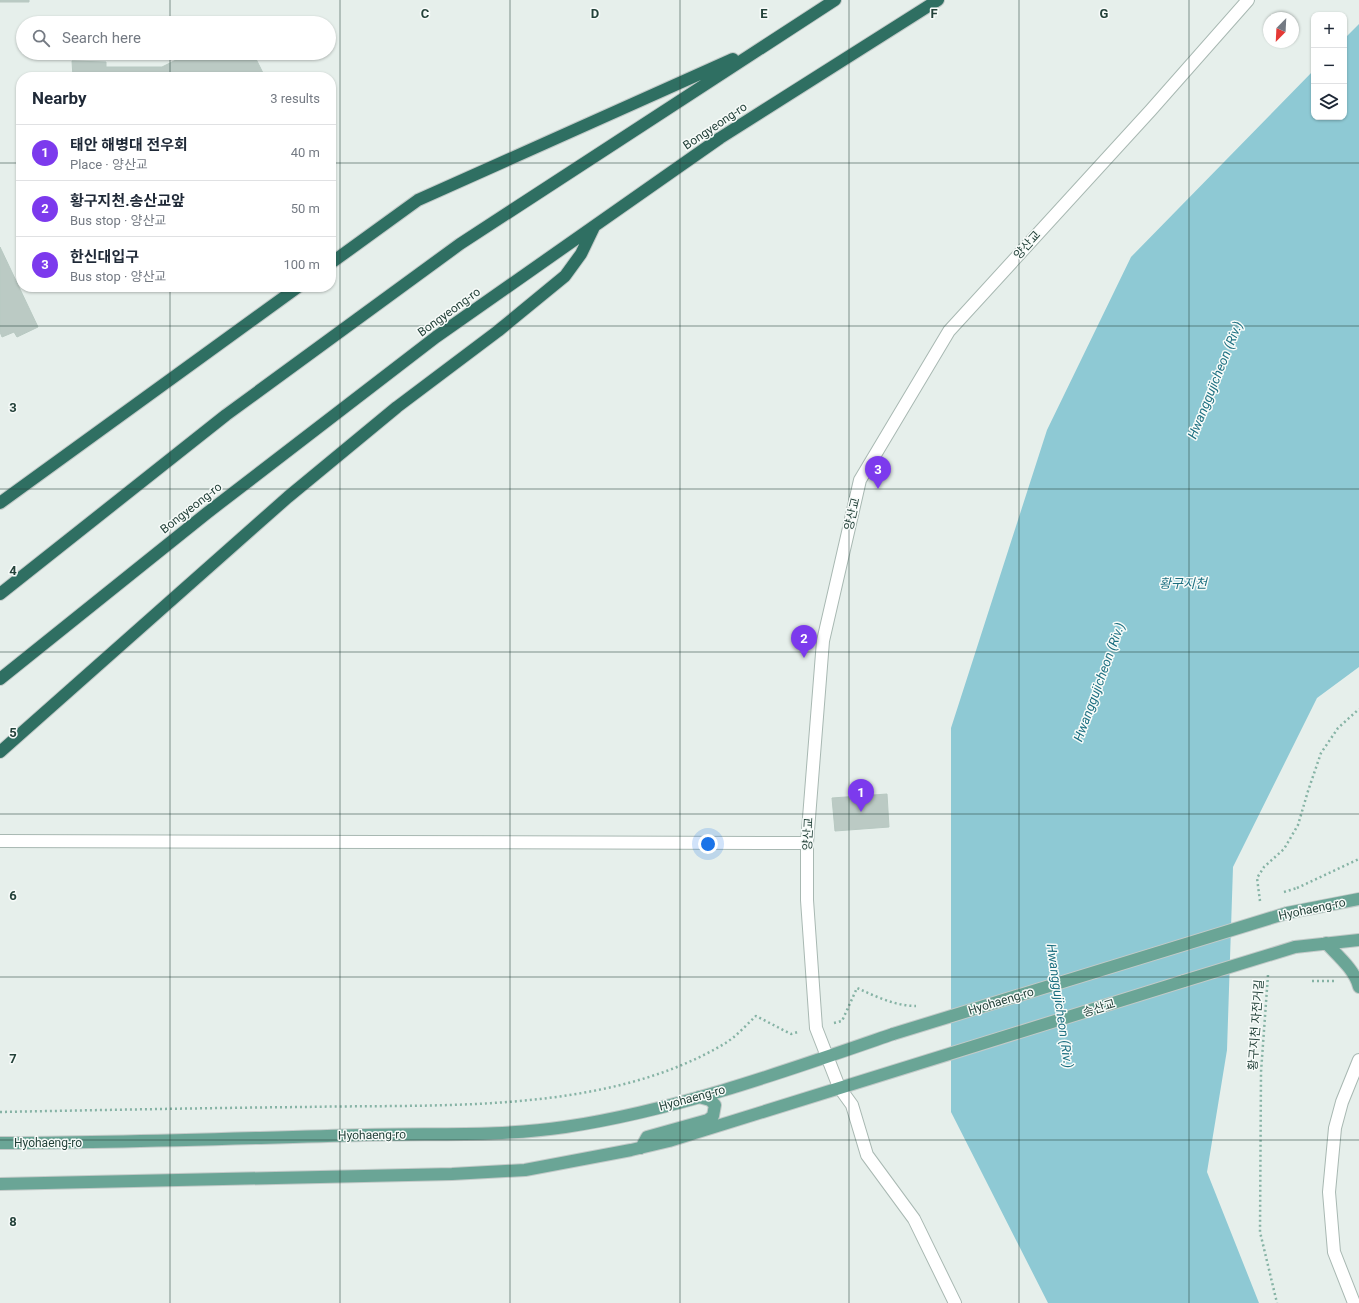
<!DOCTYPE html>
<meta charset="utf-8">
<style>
body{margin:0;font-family:Roboto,"Noto Sans KR",sans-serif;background:#f2f2f3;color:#1f2937}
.controls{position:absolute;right:12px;top:12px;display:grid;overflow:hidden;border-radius:8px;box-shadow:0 1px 3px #0004}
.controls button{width:36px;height:36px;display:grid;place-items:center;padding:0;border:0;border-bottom:1px solid #e0e1e3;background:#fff;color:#1f2937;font:20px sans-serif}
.compass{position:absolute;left:1263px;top:12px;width:36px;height:36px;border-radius:50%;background:#fff;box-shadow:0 1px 3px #0004;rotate:204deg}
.you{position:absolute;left:708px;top:844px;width:14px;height:14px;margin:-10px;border:3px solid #fff;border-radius:50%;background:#1a73e8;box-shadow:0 0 0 6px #1a73e833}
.badge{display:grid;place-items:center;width:26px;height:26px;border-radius:50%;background:#7c3aed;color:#fff;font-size:13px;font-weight:700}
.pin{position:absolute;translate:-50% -33px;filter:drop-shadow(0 1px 2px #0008)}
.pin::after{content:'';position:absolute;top:21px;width:14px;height:12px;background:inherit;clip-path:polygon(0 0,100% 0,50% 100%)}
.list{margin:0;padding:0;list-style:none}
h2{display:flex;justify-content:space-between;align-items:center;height:52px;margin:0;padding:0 16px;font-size:17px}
h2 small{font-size:13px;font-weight:400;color:#747a83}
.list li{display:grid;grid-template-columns:26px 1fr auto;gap:12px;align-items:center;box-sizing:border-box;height:56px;padding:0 16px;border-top:1px solid #e0e1e3}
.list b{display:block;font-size:15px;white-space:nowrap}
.list p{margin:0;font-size:13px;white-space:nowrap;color:#747a83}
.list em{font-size:13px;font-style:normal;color:#747a83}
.icon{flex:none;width:22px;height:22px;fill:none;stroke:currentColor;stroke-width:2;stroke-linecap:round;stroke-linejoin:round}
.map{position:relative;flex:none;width:1359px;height:1303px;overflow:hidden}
.search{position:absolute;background:#fff;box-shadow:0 1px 3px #0004;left:16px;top:16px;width:320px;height:44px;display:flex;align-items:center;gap:10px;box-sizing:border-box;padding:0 14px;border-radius:22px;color:#747a83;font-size:15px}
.panel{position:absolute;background:#fff;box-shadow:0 1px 3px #0004;left:16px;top:72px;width:320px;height:220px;border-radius:16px}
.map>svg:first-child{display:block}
.water{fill:#8ec9d4}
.building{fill:#bbcac4;stroke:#b8c9c2}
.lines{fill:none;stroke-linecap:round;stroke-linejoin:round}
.minor-casing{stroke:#a8b8b2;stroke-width:14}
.major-casing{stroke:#c2cac8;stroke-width:14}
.highway-casing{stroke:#c2cac8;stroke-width:14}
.path{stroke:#86b3a5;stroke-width:2.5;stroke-dasharray:2 3;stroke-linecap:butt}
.minor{stroke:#fff;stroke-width:12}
.major{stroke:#6aa596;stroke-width:12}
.highway{stroke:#2f6f62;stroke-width:12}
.major-bridge-casing{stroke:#c2cac8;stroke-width:14;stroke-linecap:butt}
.path-bridge{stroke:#86b3a5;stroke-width:2.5;stroke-dasharray:2 3;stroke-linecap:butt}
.major-bridge{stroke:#6aa596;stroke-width:12}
.grid{fill:none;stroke:#24423a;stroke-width:1;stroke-opacity:0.55}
.labels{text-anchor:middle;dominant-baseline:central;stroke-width:3;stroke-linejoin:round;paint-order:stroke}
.street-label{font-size:12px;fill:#24423a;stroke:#f7fbf9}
.water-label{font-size:13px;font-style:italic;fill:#1c6f80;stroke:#f7fbf9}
.grid-label{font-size:13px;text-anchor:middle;font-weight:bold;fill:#24423a;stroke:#f7fbf9;stroke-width:3;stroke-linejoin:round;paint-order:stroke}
</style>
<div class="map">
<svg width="1359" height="1303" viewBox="0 0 1359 1303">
<rect width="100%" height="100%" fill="#e6efeb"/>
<!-- water -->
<path class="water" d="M1359,24V667L1317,698L1233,867L1227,1050L1207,1172L1259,1303H1048L951,1112V728L1047,430L1131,257L1314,70V117H1344V39Z"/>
<!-- building -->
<path class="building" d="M0,0H29V2H0Z
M190,53H253L265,77H73L72,61L106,62V67H162Z
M0,247L38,327L17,337L14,332L2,337L0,332Z
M887,794L889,827L835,831L832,798Z"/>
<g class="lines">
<!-- minor casing -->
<g class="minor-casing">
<path id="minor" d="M0,841L807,843
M955,1303L914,1219L867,1155L852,1105L839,1087L816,1028L807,900V843L823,641L860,480L949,331L1151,110L1248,0
M1354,1303L1334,1252L1329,1192L1335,1128L1342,1102L1359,1060"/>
</g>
<!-- major casing -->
<g class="major-casing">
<path id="major" d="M1287,913L1359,899
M1326,943C1338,956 1355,970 1359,987
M1295,947L1359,940
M0,1143C122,1143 243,1138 364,1135C431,1133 498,1137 565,1127C677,1110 786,1071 893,1034
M641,1148L647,1137L708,1120L713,1116L715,1105L710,1100L699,1097
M0,1184L452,1174L525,1170L631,1150L669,1141L1184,981"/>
</g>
<!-- highway casing -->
<g class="highway-casing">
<path id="highway" d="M331,263L418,200L733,59
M0,503L298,287
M0,594L226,415L460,244L835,0
M0,679L207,513L436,337L720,138L938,0
M0,752L288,497L397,407L498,331L565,276L581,254L594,227"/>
</g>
<!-- path -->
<path class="path" d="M1297,888L1359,859
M1260,901L1257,878L1264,867L1284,849L1298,825L1308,791L1321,753L1338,728L1359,709
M1268,975L1261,1072L1260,1232L1277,1303
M1312,981H1335
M834,1023L842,1021L857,988C875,996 895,1006 916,1006
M0,1112C101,1110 203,1108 304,1107C439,1104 604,1115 724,1044C736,1037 746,1025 756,1016L791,1034L798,1032"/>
<!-- minor -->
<use href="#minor" class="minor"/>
<!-- major -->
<use href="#major" class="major"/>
<!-- highway -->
<use href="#highway" class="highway"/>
<!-- major-bridge casing -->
<g class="major-bridge-casing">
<path id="major-bridge" d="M1184,981L1295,947
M893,1034L1287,913"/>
</g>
<!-- path-bridge -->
<path class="path-bridge" d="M1284,892L1297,888"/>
<!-- major-bridge -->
<use href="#major-bridge" class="major-bridge"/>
</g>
<!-- grid -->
<path class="grid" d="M170,0V23M340,0V1303M510,0V1303M680,0V1303M849,0V1303M1019,0V1303M1189,0V1303M170,53V77M0,163H21M331,163H1359M170,287V1303M0,326H1359M0,489H1359M0,652H1359M0,814H1359M0,977H1359M0,1140H1359"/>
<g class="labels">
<!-- street labels -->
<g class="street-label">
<text transform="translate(715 126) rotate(-34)">Bongyeong-ro</text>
<text transform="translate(1027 245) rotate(-48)">양산교</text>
<text transform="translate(449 312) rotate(-36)">Bongyeong-ro</text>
<text transform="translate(191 508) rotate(-38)">Bongyeong-ro</text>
<text transform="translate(852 514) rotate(-77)">양산교</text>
<text transform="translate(808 834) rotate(-87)">양산교</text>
<text transform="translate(1312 909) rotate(-12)">Hyohaeng-ro</text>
<text transform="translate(1001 1001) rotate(-17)">Hyohaeng-ro</text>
<text transform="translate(1099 1008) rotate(-17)">송산교</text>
<text transform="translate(1256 1025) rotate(-86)">황구지천 자전거길</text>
<text transform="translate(692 1098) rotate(-15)">Hyohaeng-ro</text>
<text transform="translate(372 1135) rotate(-1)">Hyohaeng-ro</text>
<text x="48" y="1143">Hyohaeng-ro</text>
</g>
<!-- water labels -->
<g class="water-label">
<text transform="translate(1215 380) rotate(-68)">Hwanggujicheon (Riv.)</text>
<text x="1183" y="583">황구지천</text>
<text transform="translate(1099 682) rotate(-70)">Hwanggujicheon (Riv.)</text>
<text transform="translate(1060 1006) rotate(82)">Hwanggujicheon (Riv.)</text>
</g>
</g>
<g class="grid-label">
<text x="425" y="18">C</text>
<text x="595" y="18">D</text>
<text x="764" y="18">E</text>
<text x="934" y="18">F</text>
<text x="1104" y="18">G</text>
<text x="13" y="412">3</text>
<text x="13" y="575">4</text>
<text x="13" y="737">5</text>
<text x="13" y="900">6</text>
<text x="13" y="1063">7</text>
<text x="13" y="1226">8</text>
</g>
</svg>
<div class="controls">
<button>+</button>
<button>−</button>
<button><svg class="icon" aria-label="layers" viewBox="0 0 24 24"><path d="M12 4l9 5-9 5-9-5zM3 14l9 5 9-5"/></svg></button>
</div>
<svg class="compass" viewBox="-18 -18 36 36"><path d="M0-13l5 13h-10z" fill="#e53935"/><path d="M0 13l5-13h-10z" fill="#747a83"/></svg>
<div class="you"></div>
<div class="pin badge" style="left:861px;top:812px">1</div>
<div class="pin badge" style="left:804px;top:658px">2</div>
<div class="pin badge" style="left:878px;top:489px">3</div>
<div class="search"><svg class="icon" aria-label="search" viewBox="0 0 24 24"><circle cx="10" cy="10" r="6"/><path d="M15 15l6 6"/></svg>Search here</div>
<section class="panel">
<h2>Nearby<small>3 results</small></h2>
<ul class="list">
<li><span class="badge">1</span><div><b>태안 해병대 전우회</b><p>Place · 양산교</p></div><em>40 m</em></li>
<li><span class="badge">2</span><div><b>황구지천.송산교앞</b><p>Bus stop · 양산교</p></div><em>50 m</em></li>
<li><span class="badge">3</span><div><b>한신대입구</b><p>Bus stop · 양산교</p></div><em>100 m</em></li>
</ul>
</section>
</div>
